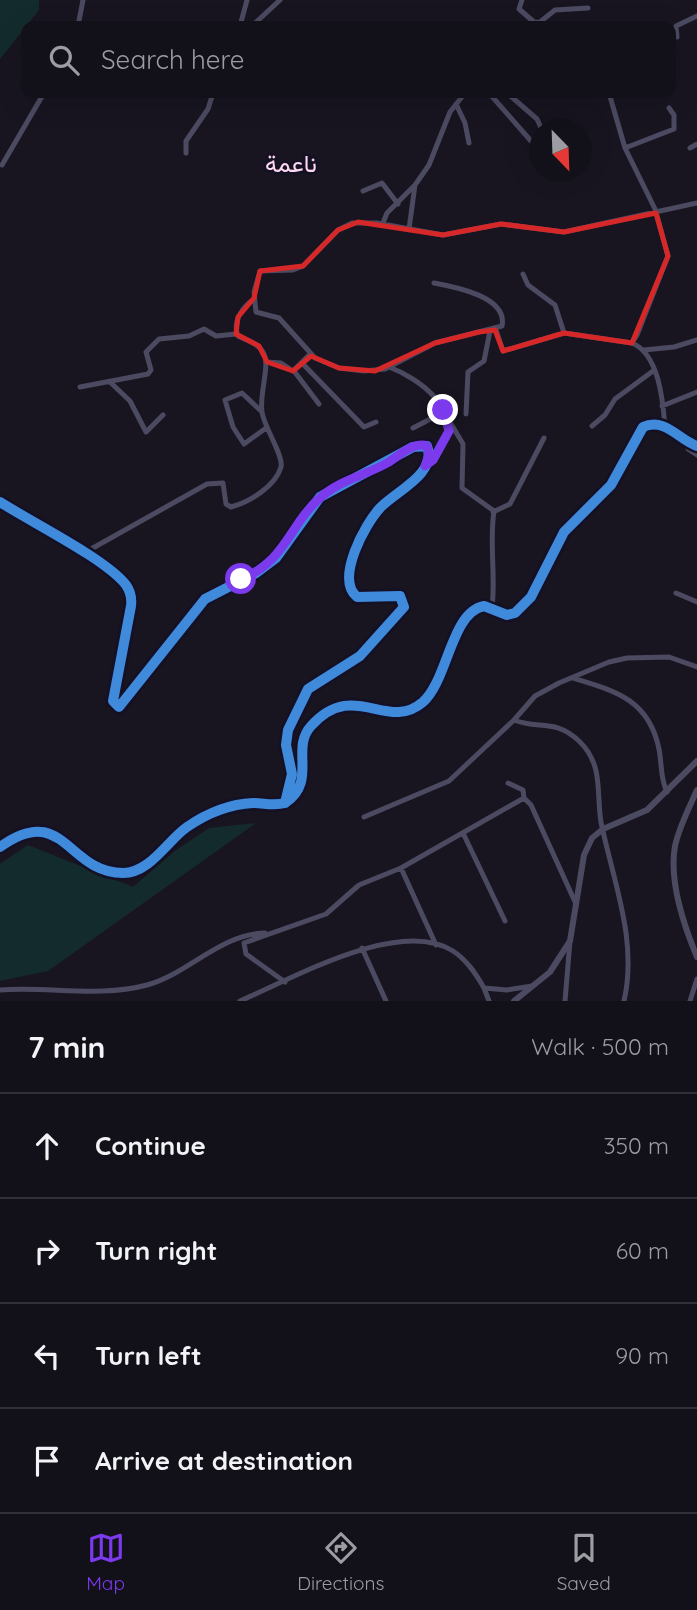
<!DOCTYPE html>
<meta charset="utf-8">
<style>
body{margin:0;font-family:Quicksand,Vazirmatn,sans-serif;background:#1b1922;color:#f1f3f6}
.compass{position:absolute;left:529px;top:119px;width:63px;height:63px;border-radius:50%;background:#121019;box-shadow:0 7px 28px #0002;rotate:157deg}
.stop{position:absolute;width:21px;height:21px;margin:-16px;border:5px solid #7c3aed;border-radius:50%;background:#fff}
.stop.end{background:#7c3aed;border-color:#fff;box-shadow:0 2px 7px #0008}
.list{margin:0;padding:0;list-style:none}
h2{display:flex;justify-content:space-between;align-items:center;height:91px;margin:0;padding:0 28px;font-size:30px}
h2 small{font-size:23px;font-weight:400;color:#9c9da2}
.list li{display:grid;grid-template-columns:46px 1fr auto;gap:21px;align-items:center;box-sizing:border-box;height:105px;padding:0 28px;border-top:2px solid #313038}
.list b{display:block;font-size:26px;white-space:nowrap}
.list em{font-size:23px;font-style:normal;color:#9c9da2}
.icon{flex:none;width:38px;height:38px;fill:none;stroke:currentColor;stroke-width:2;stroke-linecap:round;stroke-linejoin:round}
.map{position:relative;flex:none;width:697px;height:1001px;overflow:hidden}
.search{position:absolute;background:#121019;box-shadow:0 7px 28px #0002;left:21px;right:21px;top:21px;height:77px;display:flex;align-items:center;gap:18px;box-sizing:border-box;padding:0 24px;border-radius:14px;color:#9c9da2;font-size:26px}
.sheet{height:511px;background:#121019}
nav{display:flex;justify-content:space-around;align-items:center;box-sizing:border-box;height:98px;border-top:2px solid #313038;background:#121019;font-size:19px;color:#9c9da2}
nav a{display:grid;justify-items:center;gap:4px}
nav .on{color:#7c3aed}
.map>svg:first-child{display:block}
.green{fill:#142b2d}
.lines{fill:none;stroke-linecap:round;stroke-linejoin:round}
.minor{stroke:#4b4a61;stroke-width:5}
.tertiary{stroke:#4b4a61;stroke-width:6}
.cycleway-casing{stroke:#141026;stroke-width:15}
.cycleway{stroke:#408adc;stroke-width:10}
.route{stroke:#7c3aed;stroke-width:9}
.marked{fill:none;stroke:#d62828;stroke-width:5;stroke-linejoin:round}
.labels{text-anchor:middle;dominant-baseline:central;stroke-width:5;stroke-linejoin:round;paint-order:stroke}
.quarter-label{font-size:24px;fill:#fed8ef;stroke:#141026}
</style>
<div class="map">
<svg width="697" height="1001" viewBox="0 0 697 1001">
<rect width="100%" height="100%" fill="#181521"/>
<!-- green -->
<path class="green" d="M0,0H39V10L0,59Z
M256,823L48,971L0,981V864L28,845L133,887L175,851L209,828Z"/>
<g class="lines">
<!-- minor -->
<path class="minor" d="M522,0L519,9L534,22
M540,22L555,10L588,8
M78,26L83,0
M240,26L247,0
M252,26L280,0
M527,26L537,22L547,26
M677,37L676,26L697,16
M489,93L531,141L540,140
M507,93L537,119L542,130
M456,104L465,123L469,143
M625,148L674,129V115L669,108
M690,148L697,144
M186,153V141L208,109L213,93
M2,165L44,93
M363,191L382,183L398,204
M383,223L387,213L415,185
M409,229L415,185L429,165L450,112L465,93
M523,274L528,285L555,305L564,333
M434,283C456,287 508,297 502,326L435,343L385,369L364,371L339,368L315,358L279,318L256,312L254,292L260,271L293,270L303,266L338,230L352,223H377L443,235L501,224L564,232L697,203
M496,330L503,351L564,333L632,343L637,335L668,256L655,209L625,148L609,93
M632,343C659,354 663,401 665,427
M644,350L674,347L697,340
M267,362L281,363L293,371L310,354
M303,364L364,427L376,422
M389,367C419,378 464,411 442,446C437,454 433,462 424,466
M294,371L319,404
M110,382L130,401L146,432L163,415
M80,387L148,374L151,370L146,352L159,339L189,336L204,329L216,336L236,334
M662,406L697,392
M261,411L242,393L225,400L233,427L244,444L266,428
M466,414L468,372L484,361L490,331
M447,417L463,444L462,488L494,511C489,544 496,575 492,608
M592,426L605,415L615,399L653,371
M413,428L444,412
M688,442V449L697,455
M0,502C31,522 106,559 126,585C131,592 132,598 131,606L113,701L119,707L205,599L256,573L276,558L320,497L413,447L427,446C438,474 394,492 380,508C365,524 335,579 357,597L400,596L404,607L360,656L308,689L288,730L286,745L292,774L285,803
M493,512L510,504L544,438
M84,553L207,484L223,483L226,504L231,507C249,502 275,487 281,467C284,456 264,427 262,412C259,395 270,366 264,354C259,343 248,341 238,336C232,322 242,307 254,299
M676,593L697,602
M573,678C616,691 649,700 659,749C662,764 660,778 667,792
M514,720C538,730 555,718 579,741C604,765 596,792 601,822C613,881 638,940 624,1001
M508,783L523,790L524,798
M364,817L449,781L514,720L535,696L559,683L609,662L627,658L669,657L697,667
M463,833L505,921
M401,868L436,945
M362,948L386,1001
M285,982L246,954L244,943L326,914L359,885L401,868L524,798L531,805L576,904
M484,988L489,1001
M0,990C48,986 99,998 147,985C188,974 220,934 265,933
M240,1001C292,979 399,917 453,951C467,960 476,974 484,988L507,990L532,986
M565,1001L570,941
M690,1001L697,979"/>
<!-- tertiary -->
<path class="tertiary" d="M697,790C689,808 679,827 675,846C669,880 684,926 697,957
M0,847C64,801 67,873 123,873C150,873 167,841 187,827C206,814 230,804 253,803C264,803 274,806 285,803C318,781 290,749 311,726C354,678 387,733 423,702C448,680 451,612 484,606L507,615L515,613L531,597L564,532L611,485L643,427C665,417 679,440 697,446
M514,1001L550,972L570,941L584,855L592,838L603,829L647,810L697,761"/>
<!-- cycleway casing -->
<g class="cycleway-casing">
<path id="cycleway" d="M0,502C31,522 106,559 126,585C131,592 132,598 131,606L113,701L119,707L205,599L256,573L276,558L320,497L413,447L427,446C438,474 394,492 380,508C365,524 335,579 357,597L400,596L404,607L360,656L308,689L288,730L286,745L292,774L285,803
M0,847C64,801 67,873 123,873C150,873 167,841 187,827C206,814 230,804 253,803C264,803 274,806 285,803C318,781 290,749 311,726C354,678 387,733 423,702C448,680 451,612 484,606L507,615L515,613L531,597L564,532L611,485L643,427C665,417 679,440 697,446"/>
</g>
<!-- cycleway -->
<use href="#cycleway" class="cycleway"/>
</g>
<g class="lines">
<!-- route -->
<path class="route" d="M241,579C286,562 289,524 322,496C342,479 367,475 389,462C400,455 414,441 427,446L429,455L425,466L433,460L449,431L443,410"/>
</g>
<!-- marked area -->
<path class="marked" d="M656,213L668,256L632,343L564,333L503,351L495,330L479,332L435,343L375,371L339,368L311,356L293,371L267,362L259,346L236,334L238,317L254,298L260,271L303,266L338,230L358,222L443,235L501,224L564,232Z"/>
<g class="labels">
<!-- quarter labels -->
<g class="quarter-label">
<text x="291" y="163">ناعمة</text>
</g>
</g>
</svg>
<svg class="compass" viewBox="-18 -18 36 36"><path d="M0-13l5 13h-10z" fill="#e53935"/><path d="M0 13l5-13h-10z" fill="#9c9da2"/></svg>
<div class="stop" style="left:241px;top:579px"></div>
<div class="stop end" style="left:443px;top:410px"></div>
<div class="search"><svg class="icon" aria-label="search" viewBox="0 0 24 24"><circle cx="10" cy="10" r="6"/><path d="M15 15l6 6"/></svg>Search here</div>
</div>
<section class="sheet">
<h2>7 min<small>Walk · 500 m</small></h2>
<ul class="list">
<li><svg class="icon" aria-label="ahead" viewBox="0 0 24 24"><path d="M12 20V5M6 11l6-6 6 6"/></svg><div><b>Continue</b></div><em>350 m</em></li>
<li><svg class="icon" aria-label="right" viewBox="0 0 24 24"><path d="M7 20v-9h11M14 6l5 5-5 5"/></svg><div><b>Turn right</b></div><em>60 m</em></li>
<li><svg class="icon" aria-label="left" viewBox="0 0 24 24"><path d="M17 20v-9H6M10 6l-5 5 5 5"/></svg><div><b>Turn left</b></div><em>90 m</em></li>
<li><svg class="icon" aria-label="arrive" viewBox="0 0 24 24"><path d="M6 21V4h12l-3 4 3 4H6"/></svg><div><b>Arrive at destination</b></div></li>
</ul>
</section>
<nav>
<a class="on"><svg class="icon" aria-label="map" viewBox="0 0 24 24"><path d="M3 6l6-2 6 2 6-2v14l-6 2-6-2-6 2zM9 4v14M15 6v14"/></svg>Map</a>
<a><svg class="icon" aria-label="directions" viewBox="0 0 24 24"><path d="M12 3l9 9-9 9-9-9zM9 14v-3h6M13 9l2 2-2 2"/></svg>Directions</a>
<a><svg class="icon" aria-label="saved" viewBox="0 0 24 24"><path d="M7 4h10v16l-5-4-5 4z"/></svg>Saved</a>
</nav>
